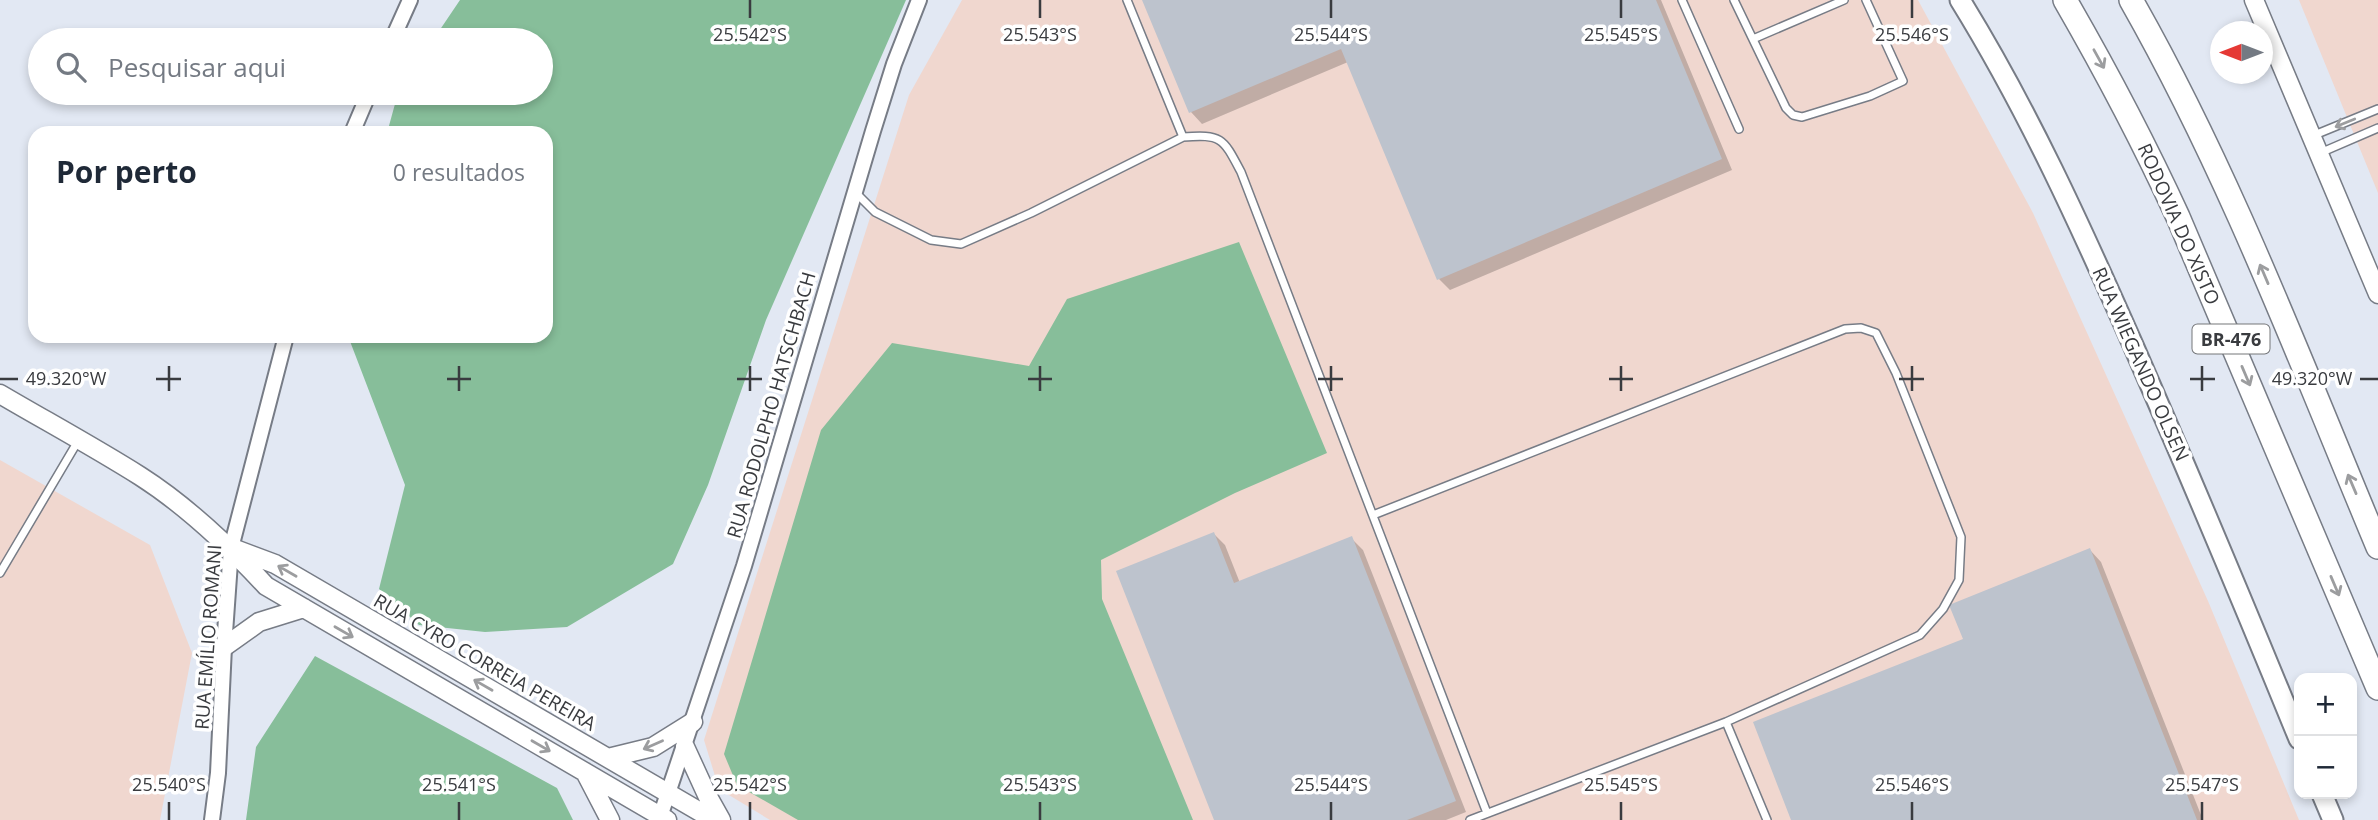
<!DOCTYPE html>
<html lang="pt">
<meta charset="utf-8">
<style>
body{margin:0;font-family:"Open Sans",sans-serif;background:#f6f6f7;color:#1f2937}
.controls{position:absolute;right:21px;bottom:21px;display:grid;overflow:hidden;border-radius:14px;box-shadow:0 4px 10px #0003}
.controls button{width:63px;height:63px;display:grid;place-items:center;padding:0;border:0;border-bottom:2px solid #e0e1e3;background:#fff;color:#1f2937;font:35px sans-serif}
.compass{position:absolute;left:2210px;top:21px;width:63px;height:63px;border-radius:50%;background:#fff;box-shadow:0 4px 10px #0003;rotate:270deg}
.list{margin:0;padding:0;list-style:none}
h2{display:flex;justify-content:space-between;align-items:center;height:91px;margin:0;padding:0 28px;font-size:30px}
h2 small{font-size:23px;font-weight:400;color:#747a83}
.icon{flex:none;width:38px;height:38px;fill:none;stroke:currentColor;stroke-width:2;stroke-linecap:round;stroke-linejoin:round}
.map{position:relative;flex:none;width:2378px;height:820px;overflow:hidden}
.search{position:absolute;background:#fff;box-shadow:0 4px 10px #0003;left:28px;top:28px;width:525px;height:77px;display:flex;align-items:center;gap:18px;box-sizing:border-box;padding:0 24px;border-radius:38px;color:#747a83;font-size:26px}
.panel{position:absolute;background:#fff;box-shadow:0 4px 10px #0003;left:28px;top:126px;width:525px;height:217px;border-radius:21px}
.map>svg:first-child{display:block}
.industrial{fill:#f0d7cf}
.forest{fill:#87be9a}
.shadow{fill:#0003}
.building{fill:#bdc3cd}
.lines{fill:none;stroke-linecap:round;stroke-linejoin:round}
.service-casing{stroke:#777c86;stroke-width:10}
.minor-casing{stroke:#777c86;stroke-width:18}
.tertiary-casing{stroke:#777c86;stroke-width:21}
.secondary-casing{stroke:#777c86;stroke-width:23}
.trunk-casing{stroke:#777c86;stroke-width:26}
.service{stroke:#fff;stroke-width:7}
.minor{stroke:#fff;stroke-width:14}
.tertiary{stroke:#fff;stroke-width:18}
.secondary{stroke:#fff;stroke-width:19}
.trunk{stroke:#fff;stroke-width:23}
.oneway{stroke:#9c9d9f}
.ticks{fill:none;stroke:#393b3f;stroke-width:2.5}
.labels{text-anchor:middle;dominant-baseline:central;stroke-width:7;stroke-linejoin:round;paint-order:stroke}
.shield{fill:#fff;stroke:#747679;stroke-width:2}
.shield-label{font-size:18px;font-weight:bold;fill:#393b3f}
.street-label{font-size:19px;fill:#393b3f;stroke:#fff}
.ticks-label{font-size:18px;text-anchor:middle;fill:#393b3f;stroke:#fff;stroke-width:7;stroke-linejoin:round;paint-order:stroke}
</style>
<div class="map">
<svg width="2378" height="820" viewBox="0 0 2378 820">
<rect width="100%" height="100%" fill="#e2e8f3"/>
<!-- industrial -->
<path class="industrial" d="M962,0H1918L2033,213L2208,601L2299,820H770L719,789L704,740L909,95Z
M2299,0H2378V193Z
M0,460L150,545L192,653L160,820H0Z"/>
<!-- forest -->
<path class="forest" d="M460,0H906L766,320L708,485L673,564L567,627L485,632L419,625L379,589L405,485L348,336H546V133H387L398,93H541V40H433Z
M1239,242L1327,453L1235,493L1101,560L1102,599L1193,820H798L737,785L724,754L821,430L892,343L1029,366L1067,299Z
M315,656L557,788L573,820H246L256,747Z"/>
<!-- shadow -->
<path class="shadow" d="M1144,0H1661L1732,170L1450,290L1439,279L1348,62L1202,124L1191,112Z
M1214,534L1225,545L1240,583L1351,538L1363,550L1466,812L1446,820H1216Z
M2090,550L2101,562L2203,820H1793L1965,640Z"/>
<!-- building -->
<path class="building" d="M1142,0H1656L1722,159L1437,280L1341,49L1189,113Z
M1214,532L1234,583L1352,536L1456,801L1407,820H1214L1116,571Z
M2090,548L2197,820H1791L1753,722L1963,639L1949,605Z"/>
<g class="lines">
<!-- service casing -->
<g class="service-casing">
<path id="service" d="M1127,0L1183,137
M1682,0L1739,129
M1734,0L1786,108L1793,115L1802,117L1870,96L1903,81L1866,0
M1753,39L1844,0
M2312,136L2378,109
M2320,153L2378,128
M856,193L875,212L931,240L961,244L1031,213L1183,137C1222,134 1223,138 1241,172L1487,813
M1373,515L1845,329L1861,328L1876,333L1896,373L1961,537L1959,580L1943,609L1920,635L1726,722L1470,820
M0,573L78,441
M1726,722L1767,820"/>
</g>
<!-- minor casing -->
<g class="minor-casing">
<path id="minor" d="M392,40L410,0
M352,133L369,93
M212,820L218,773L224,647L231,548L286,336
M659,820L744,566L873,131L894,64L919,0"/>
</g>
<!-- tertiary casing -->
<g class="tertiary-casing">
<path id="tertiary" d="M2254,0L2378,294
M0,394C46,421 94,447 140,476C187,506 228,545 266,586L667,820
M235,549L275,564L714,820
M224,647L259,622L304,608
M685,747L707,795L721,820
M608,758L653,747L693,722
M585,772L610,820"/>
</g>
<!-- secondary casing -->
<g class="secondary-casing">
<path id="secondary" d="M1960,0C2028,110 2081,227 2133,345C2190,476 2245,607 2299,739
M2322,794L2333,820"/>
</g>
<!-- trunk casing -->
<g class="trunk-casing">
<path id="trunk" d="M2065,0C2106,71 2144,143 2178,217L2378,688
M2131,0C2230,174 2301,363 2378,547"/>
</g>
<!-- service -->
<use href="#service" class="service"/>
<!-- minor -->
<use href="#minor" class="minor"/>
<!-- tertiary -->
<use href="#tertiary" class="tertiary"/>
<!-- secondary -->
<use href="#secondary" class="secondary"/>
<!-- trunk -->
<use href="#trunk" class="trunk"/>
</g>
<!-- one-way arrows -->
<defs><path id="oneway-shaft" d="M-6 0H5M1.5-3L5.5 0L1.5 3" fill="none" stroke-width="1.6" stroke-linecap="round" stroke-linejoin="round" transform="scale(1.75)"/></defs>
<g class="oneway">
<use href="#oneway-shaft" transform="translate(2099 59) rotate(61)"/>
<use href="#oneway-shaft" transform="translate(2345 123) rotate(158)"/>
<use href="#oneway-shaft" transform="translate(2264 274) rotate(-113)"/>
<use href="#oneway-shaft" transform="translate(2246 376) rotate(67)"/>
<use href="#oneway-shaft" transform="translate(2352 484) rotate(-113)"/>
<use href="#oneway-shaft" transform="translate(287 571) rotate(-150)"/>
<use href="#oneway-shaft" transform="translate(2335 586) rotate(67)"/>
<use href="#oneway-shaft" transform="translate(344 632) rotate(30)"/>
<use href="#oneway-shaft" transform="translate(483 685) rotate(-150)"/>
<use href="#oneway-shaft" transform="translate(653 745) rotate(156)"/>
<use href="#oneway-shaft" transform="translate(541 746) rotate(30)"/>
</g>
<!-- ticks -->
<path class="ticks" d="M750,0V18M1040,0V18M1331,0V18M1621,0V18M1912,0V18M169,366V391M459,366V391M750,366V391M1040,366V391M1331,366V391M1621,366V391M1912,366V391M2202,366V391M0,379H18M156,379H181M447,379H471M737,379H762M1028,379H1052M1318,379H1343M1609,379H1633M1899,379H1924M2190,379H2215M2360,379H2378M169,802V820M459,802V820M750,802V820M1040,802V820M1331,802V820M1621,802V820M1912,802V820M2202,802V820"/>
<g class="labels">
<!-- shield labels -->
<rect class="shield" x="2192.5" y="324.5" width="77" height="29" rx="5"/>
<g class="shield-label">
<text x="2231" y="339">BR-476</text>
</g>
<!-- street labels -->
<g class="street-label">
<text transform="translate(2179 224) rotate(66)">RODOVIA DO XISTO</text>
<text transform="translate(2141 364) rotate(66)">RUA WIEGANDO OLSEN</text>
<text transform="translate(771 405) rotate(-74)">RUA RODOLPHO HATSCHBACH</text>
<text transform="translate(208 637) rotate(-86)">RUA EMÍLIO ROMANI</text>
<text transform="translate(485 662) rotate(30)">RUA CYRO CORREIA PEREIRA</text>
</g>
</g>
<g class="ticks-label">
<text x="750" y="41">25.542°S</text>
<text x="1040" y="41">25.543°S</text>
<text x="1331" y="41">25.544°S</text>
<text x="1621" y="41">25.545°S</text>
<text x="1912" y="41">25.546°S</text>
<text x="2312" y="385">49.320°W</text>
<text x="66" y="385">49.320°W</text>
<text x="169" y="791">25.540°S</text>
<text x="459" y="791">25.541°S</text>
<text x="750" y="791">25.542°S</text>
<text x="1040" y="791">25.543°S</text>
<text x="1331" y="791">25.544°S</text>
<text x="1621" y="791">25.545°S</text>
<text x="1912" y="791">25.546°S</text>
<text x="2202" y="791">25.547°S</text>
</g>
</svg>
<div class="controls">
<button>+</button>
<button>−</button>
</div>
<svg class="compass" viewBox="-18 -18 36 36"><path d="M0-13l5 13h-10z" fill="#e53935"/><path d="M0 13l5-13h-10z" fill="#747a83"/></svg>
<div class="search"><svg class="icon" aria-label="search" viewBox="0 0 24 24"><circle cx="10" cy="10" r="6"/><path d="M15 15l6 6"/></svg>Pesquisar aqui</div>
<section class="panel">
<h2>Por perto<small>0 resultados</small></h2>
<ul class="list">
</ul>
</section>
</div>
